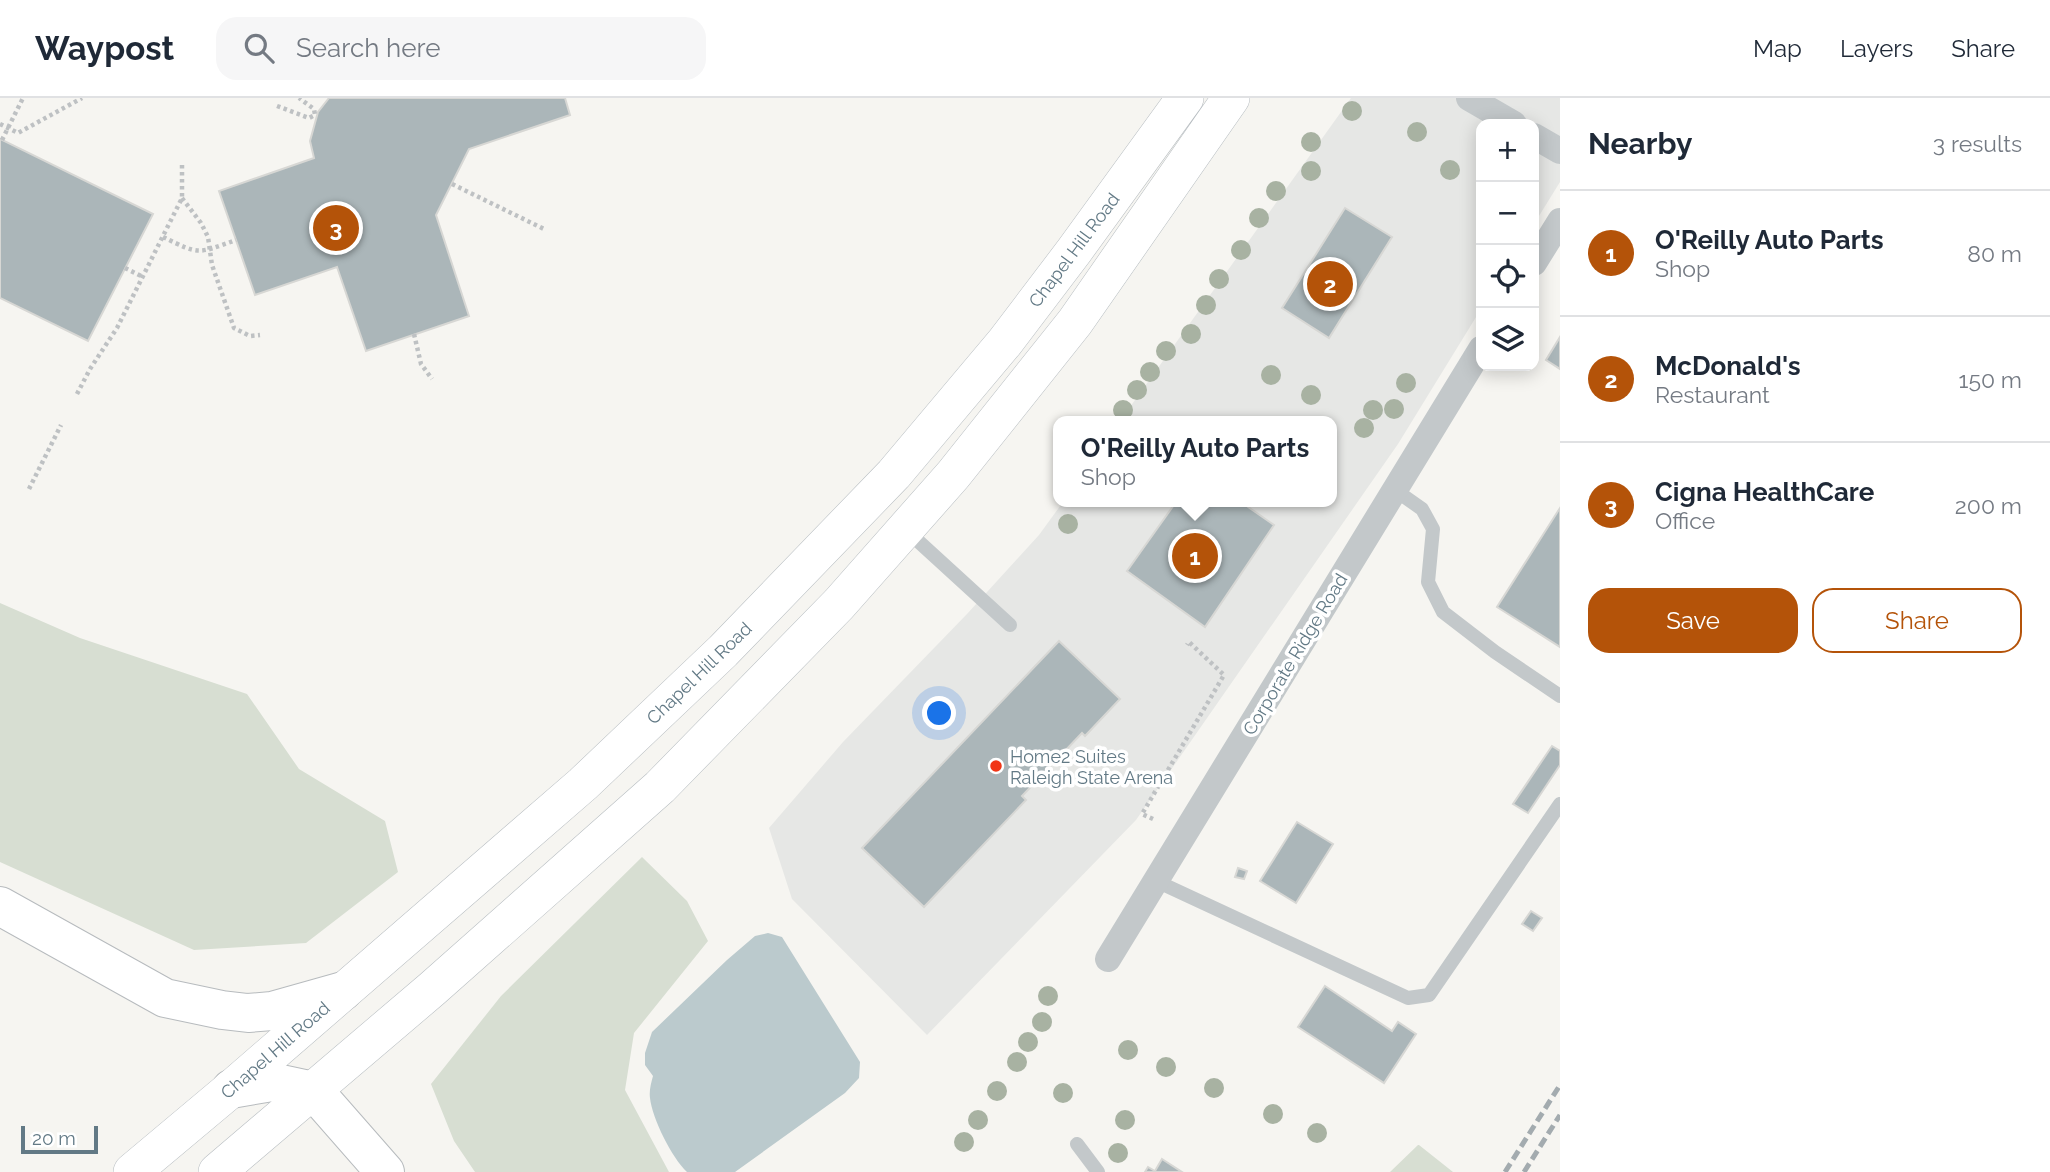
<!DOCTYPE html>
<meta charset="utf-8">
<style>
body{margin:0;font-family:Raleway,sans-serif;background:#f6f6f7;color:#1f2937}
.controls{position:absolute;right:21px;top:21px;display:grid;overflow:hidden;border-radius:14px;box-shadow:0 4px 18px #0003}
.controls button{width:63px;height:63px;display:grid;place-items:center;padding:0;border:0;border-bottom:2px solid #e0e1e3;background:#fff;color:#1f2937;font:35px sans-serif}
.scale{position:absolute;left:21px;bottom:18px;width:77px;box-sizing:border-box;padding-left:7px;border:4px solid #627985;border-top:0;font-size:19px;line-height:24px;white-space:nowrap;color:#627985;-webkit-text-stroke:5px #fff;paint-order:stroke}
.you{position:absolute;left:940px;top:616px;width:24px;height:24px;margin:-18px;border:5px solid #fff;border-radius:50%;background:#1a73e8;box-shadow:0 0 0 10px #1a73e833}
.badge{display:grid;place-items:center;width:46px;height:46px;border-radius:50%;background:#b45309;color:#fff;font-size:23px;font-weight:700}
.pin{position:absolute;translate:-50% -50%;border:4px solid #fff;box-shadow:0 2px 7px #0006}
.popup{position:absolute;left:1053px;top:318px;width:284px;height:91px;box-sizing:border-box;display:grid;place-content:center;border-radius:14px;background:#fff;filter:drop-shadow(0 2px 5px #0005);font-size:23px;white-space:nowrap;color:#747a83}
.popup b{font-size:26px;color:#1f2937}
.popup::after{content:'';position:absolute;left:50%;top:100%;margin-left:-14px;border:14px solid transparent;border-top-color:#fff}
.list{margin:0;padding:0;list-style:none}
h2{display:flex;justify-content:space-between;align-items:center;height:91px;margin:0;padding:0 28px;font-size:30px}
h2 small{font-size:23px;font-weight:400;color:#747a83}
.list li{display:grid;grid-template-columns:46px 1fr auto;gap:21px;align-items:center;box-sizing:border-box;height:126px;padding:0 28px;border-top:2px solid #e0e1e3}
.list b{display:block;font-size:26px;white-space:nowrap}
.list p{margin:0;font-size:23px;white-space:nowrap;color:#747a83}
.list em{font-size:23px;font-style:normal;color:#747a83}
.actions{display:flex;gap:14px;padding:21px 28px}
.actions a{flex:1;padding:16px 0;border:2px solid #b45309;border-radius:21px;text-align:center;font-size:24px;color:#b45309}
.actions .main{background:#b45309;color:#fff}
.icon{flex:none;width:38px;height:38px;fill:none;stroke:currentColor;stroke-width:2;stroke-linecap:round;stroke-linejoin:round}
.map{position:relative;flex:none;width:1560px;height:1074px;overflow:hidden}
header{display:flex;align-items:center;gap:42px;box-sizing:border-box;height:98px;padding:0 35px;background:#fff;border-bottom:2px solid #e0e1e3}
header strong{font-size:33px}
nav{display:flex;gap:38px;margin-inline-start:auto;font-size:24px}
.search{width:490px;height:63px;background:#f6f6f7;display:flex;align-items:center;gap:18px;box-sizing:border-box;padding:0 24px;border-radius:21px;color:#747a83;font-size:26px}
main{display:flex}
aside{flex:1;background:#fff}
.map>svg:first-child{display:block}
.built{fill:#e6e7e5}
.green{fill:#d7ded2}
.water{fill:#bbcacd}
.building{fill:#abb6b9;stroke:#d7d7d4;stroke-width:2}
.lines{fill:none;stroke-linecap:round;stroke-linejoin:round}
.secondary-casing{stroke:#b7bdc1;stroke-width:38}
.motorway-casing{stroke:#b7bbbe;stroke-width:40}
.path{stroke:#bec1c3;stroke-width:4.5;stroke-dasharray:3.5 3.5;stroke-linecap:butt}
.service{stroke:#c3c8ca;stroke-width:14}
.minor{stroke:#c3c8ca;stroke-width:26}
.secondary{stroke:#fff;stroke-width:37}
.motorway{stroke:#fff;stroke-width:38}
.rail{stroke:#a3abaf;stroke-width:5;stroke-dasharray:10 5;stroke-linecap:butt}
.tree{fill:#a8b2a2}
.poi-dot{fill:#f13516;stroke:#fff;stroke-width:2.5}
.labels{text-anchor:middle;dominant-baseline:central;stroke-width:7;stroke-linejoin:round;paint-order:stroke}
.street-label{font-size:18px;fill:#627985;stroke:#fff}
.poi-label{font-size:18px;fill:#627985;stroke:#fff;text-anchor:start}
</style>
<header>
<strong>Waypost</strong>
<div class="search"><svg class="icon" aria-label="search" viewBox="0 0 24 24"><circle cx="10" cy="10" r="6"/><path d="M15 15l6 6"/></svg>Search here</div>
<nav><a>Map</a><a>Layers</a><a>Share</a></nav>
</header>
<main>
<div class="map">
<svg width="1560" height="1074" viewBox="0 0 1560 1074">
<rect width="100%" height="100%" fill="#f6f5f1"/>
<!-- built -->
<path class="built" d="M1351,0H1560V84L1534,126V26H1481V211L1398,346L1136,722L927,937L792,801L769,730L843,644L967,516L1039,437L1063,404H1332V323H1120Z"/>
<!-- green -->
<path class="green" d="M0,505L80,540L247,596L299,671L385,723L398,774L306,845L194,852L0,764Z
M642,759L687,803L708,843L634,935L625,992L669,1074H475L454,1043L431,986L501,898Z
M1418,1047H1419L1453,1074H1390Z"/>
<!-- water -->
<path class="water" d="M768,835L782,839L860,964L859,980L845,995L735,1074H687C672,1060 652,1020 650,1000C649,993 651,985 653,978L645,967V955L652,934L727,862L755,838Z"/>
<!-- building -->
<path class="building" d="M329,0H565L570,17L469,51L436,117L469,218L366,253L337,169L255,197L219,93L314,60L310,43L318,14Z
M0,41L153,116L88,243L0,200Z
M1345,110L1392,139L1329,240L1282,210Z
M1560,239V271L1546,262Z
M1176,404H1241L1274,427L1205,529L1127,473Z
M1560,410V549L1497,509Z
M1059,543L1120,601L1085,638L1082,635L1022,698L1026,702L924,809L862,750Z
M1552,648L1560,653V667L1528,715L1513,706Z
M1297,724L1333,746L1296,805L1260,783Z
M1238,770L1247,773L1244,781L1235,779Z
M1531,813L1542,820L1533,833L1522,826Z
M1325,888L1392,933L1398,924L1416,936L1384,985L1298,929Z
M1162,1061L1182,1074H1145L1148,1069L1155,1073Z"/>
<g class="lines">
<!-- secondary casing -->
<g class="secondary-casing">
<path id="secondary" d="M132,1074L231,991L583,686L723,553L894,376L1005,244L1074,153L1185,0
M217,1074L432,891L660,689L839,506L953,377L1075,224L1231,0"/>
</g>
<!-- motorway casing -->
<g class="motorway-casing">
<path id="motorway" d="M0,808L165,900L222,912L248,915L272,913L343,893
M231,991L272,984L314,993L385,1074"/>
</g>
<!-- path -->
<path class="path" d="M277,8L309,20L315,17L314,11L299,0
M0,26L18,35L82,0
M2,42L23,0
M452,86L546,132
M182,100L201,125L208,139L212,167L234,230L250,238L260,237
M163,139C200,157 197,156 236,142
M125,170L143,179
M414,236L421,266L432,281
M77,296L90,271L117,230L182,100V64
M29,391L61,327
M1153,721L1142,716L1224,577L1189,544L1187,547"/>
<!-- service -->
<path class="service" d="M1395,392L1422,411L1433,431L1428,484L1443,514L1495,554L1560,598
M906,432L1010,527
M1156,783L1408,900L1429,897L1560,706
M1077,1046L1098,1074"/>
<!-- minor -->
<path class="minor" d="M1469,0L1514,26
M1534,38L1560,53
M1534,165L1560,123
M1108,861L1481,251"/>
<!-- secondary -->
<use href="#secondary" class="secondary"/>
<!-- motorway -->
<use href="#motorway" class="motorway"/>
<!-- rail -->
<path class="rail" d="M1505,1074L1560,987
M1524,1074L1560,1017"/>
</g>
<!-- trees -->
<g class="tree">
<circle cx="1352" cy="13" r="10"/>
<circle cx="1417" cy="34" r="10"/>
<circle cx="1311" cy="44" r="10"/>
<circle cx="1450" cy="72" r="10"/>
<circle cx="1311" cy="73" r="10"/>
<circle cx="1276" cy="93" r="10"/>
<circle cx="1259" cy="120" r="10"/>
<circle cx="1241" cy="152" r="10"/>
<circle cx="1219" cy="181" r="10"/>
<circle cx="1206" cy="207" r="10"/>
<circle cx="1191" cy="236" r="10"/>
<circle cx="1166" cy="253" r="10"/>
<circle cx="1150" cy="274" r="10"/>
<circle cx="1271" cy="277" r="10"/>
<circle cx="1406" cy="285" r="10"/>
<circle cx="1137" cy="292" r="10"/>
<circle cx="1311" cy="297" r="10"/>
<circle cx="1394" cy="311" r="10"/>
<circle cx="1123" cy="312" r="10"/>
<circle cx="1373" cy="312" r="10"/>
<circle cx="1364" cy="330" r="10"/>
<circle cx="1068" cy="426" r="10"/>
<circle cx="1048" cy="898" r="10"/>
<circle cx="1042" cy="924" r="10"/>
<circle cx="1028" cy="944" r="10"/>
<circle cx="1128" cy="952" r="10"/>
<circle cx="1017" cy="964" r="10"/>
<circle cx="1166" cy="969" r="10"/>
<circle cx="1214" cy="990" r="10"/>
<circle cx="997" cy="993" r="10"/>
<circle cx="1063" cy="995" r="10"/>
<circle cx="1273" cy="1016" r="10"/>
<circle cx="978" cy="1022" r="10"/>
<circle cx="1125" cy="1022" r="10"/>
<circle cx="1317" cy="1035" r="10"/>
<circle cx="964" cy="1044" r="10"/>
<circle cx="1118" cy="1055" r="10"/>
</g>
<!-- markers -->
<circle class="poi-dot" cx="996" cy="668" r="7"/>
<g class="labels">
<!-- street labels -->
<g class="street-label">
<text transform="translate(1074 152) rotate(-53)">Chapel Hill Road</text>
<text transform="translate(1295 556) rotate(-59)">Corporate Ridge Road</text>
<text transform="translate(699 575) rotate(-44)">Chapel Hill Road</text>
<text transform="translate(275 952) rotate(-41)">Chapel Hill Road</text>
</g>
<!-- poi labels -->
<g class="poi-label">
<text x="1010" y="658">Home2 Suites<tspan x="1010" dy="21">Raleigh State Arena</tspan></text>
</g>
</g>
</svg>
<div class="controls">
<button>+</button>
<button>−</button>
<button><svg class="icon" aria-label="locate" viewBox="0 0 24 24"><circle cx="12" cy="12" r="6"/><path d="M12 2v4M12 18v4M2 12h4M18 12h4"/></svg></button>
<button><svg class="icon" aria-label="layers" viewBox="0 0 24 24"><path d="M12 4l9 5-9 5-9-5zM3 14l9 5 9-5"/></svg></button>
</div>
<div class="scale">20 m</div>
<div class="you"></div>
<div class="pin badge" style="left:1195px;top:458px">1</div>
<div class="popup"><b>O'Reilly Auto Parts</b>Shop</div>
<div class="pin badge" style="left:1330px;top:186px">2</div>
<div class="pin badge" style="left:336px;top:130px">3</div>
</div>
<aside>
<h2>Nearby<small>3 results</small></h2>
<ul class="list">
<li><span class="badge">1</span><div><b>O'Reilly Auto Parts</b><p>Shop</p></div><em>80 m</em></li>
<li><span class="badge">2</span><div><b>McDonald's</b><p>Restaurant</p></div><em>150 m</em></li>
<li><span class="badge">3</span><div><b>Cigna HealthCare</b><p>Office</p></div><em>200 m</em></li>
</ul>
<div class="actions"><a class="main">Save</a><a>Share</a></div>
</aside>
</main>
